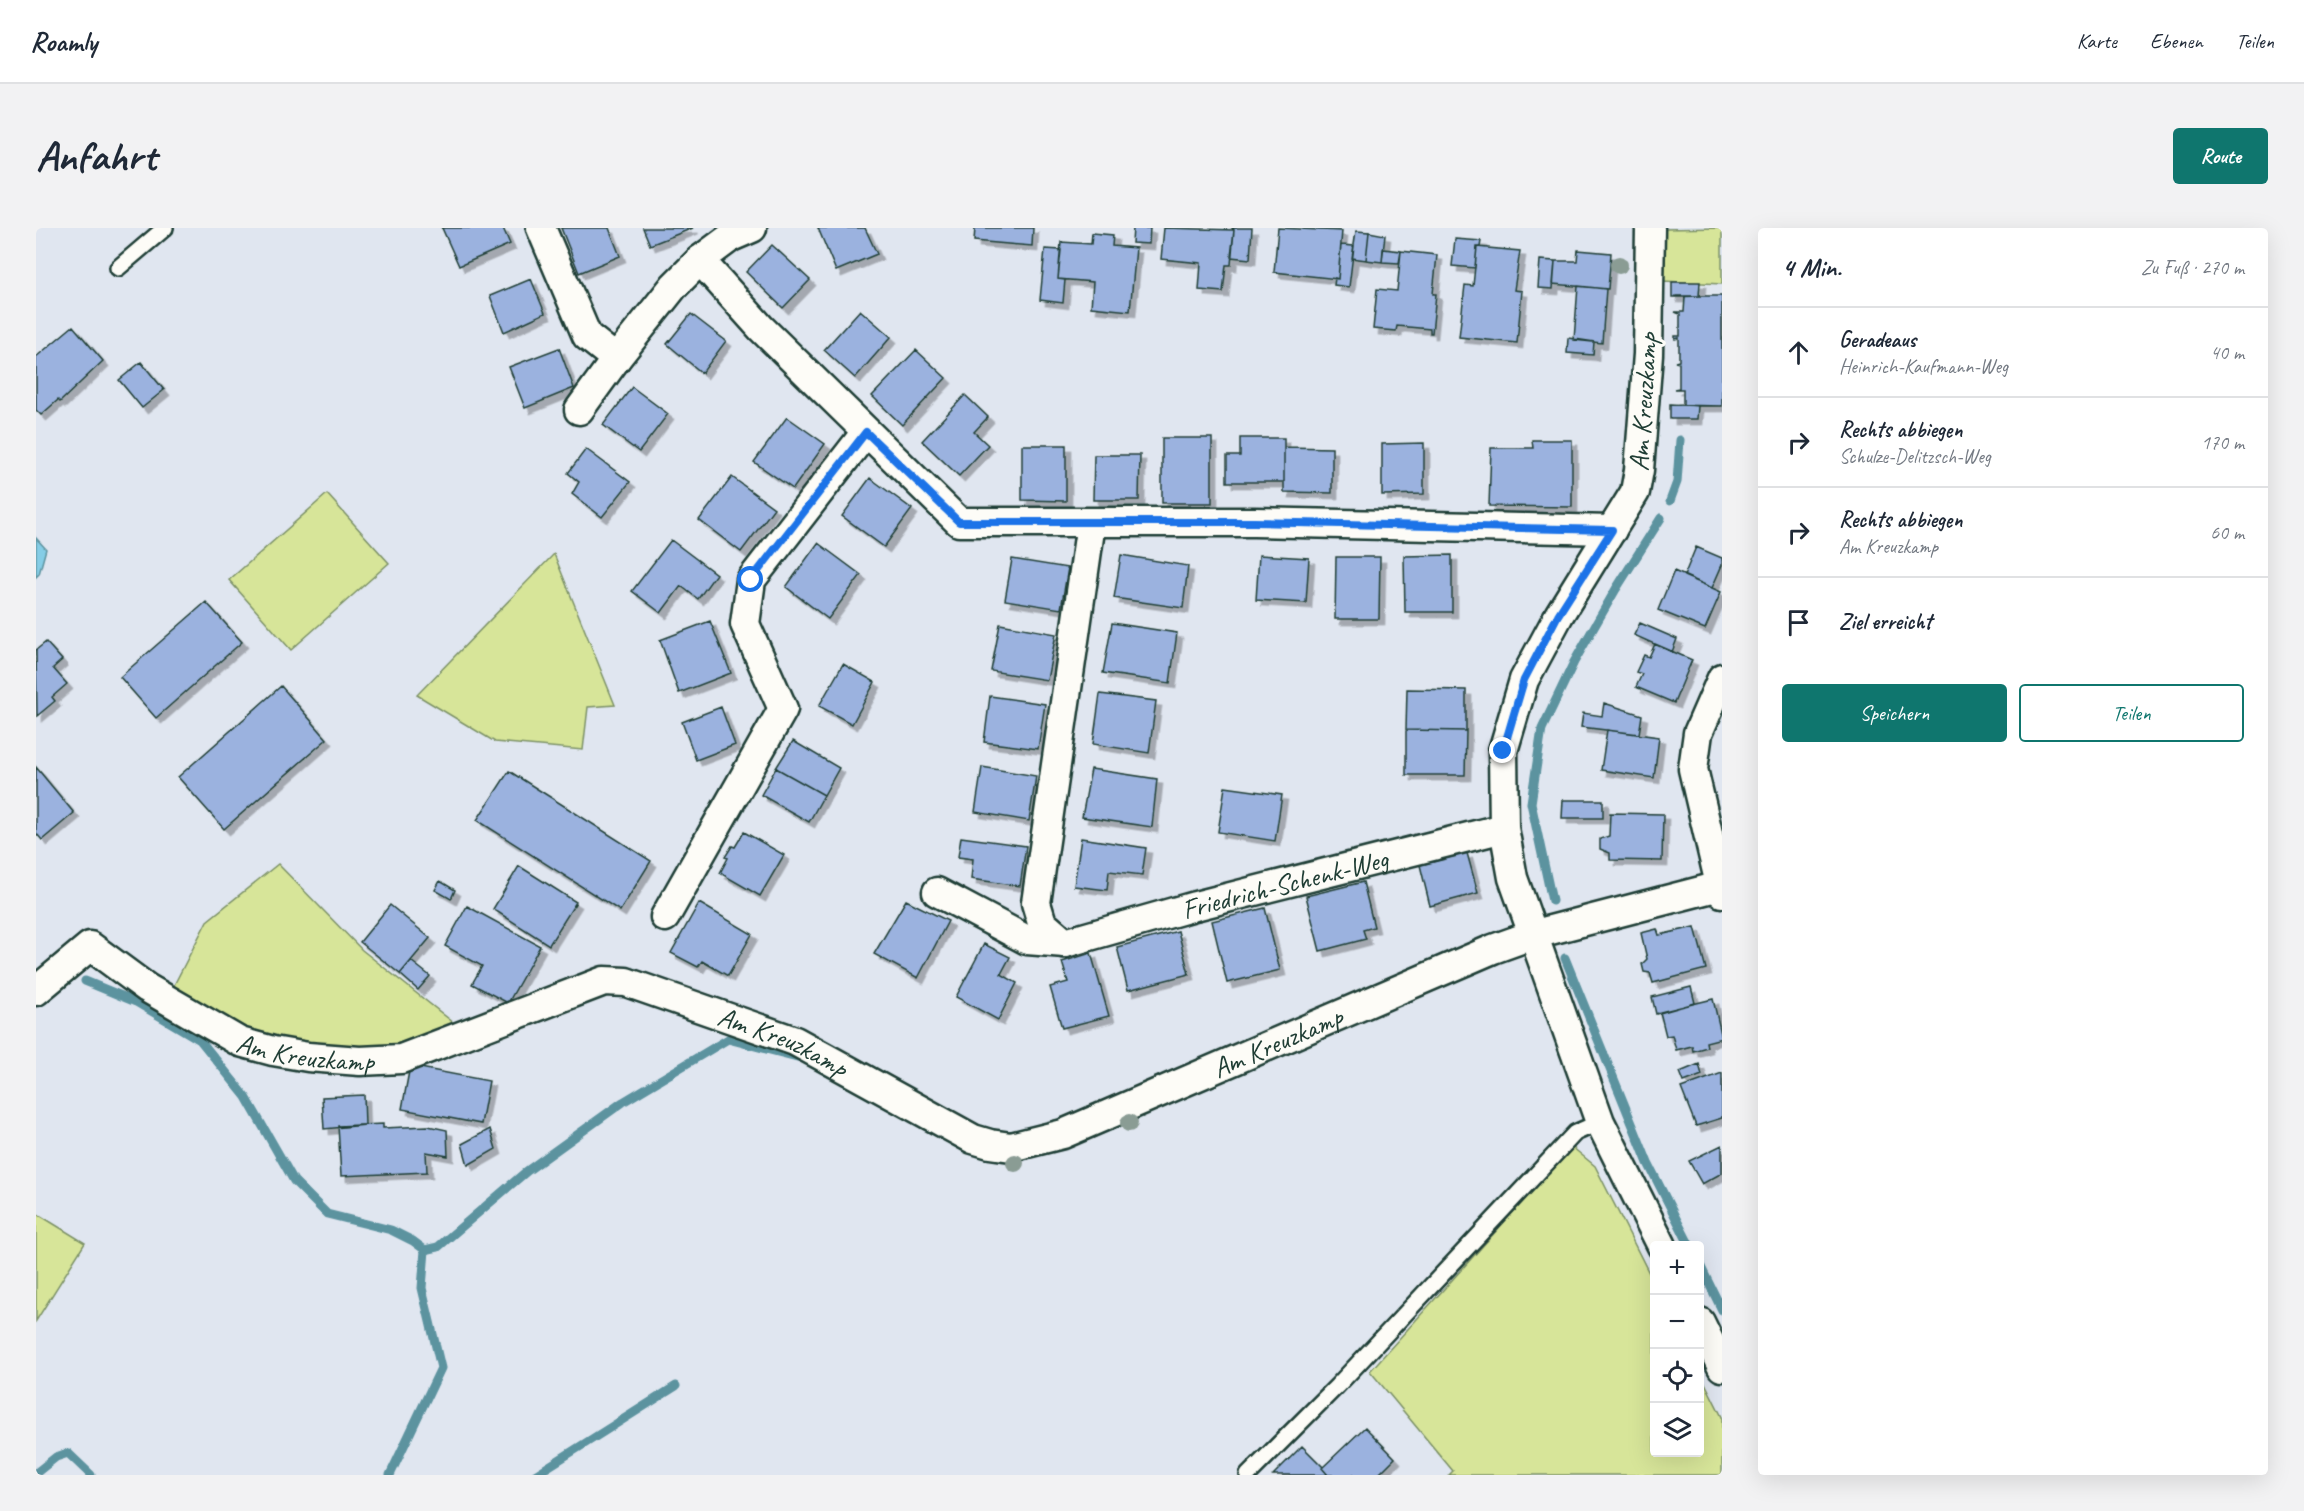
<!DOCTYPE html>
<html lang="de">
<meta charset="utf-8">
<style>
body{margin:0;font-family:Caveat,sans-serif;background:#f2f2f3;color:#1f2937}
.controls{position:absolute;right:18px;bottom:18px;display:grid;overflow:hidden;border-radius:6px;box-shadow:0 6px 24px #0002}
.controls button{width:54px;height:54px;display:grid;place-items:center;padding:0;border:0;border-bottom:2px solid #e0e1e3;background:#fff;color:#1f2937;font:30px sans-serif}
.stop{position:absolute;width:18px;height:18px;margin:-14px;border:4px solid #1a73e8;border-radius:50%;background:#fff}
.stop.end{background:#1a73e8;border-color:#fff;box-shadow:0 2px 6px #0008}
.list{margin:0;padding:0;list-style:none}
h2{display:flex;justify-content:space-between;align-items:center;height:78px;margin:0;padding:0 24px;font-size:26px}
h2 small{font-size:20px;font-weight:400;color:#747a83}
.list li{display:grid;grid-template-columns:39px 1fr auto;gap:18px;align-items:center;box-sizing:border-box;height:90px;padding:0 24px;border-top:2px solid #e0e1e3}
.list b{display:block;font-size:22px;white-space:nowrap}
.list p{margin:0;font-size:20px;white-space:nowrap;color:#747a83}
.list em{font-size:20px;font-style:normal;color:#747a83}
.actions{display:flex;gap:12px;padding:18px 24px}
.actions a{flex:1;padding:14px 0;border:2px solid #0f766e;border-radius:6px;text-align:center;font-size:21px;color:#0f766e}
.actions .main{background:#0f766e;color:#fff}
.icon{flex:none;width:33px;height:33px;fill:none;stroke:currentColor;stroke-width:2;stroke-linecap:round;stroke-linejoin:round}
.map{position:relative;flex:none;width:1686px;height:1247px;overflow:hidden;border-radius:6px}
header{display:flex;align-items:center;gap:36px;box-sizing:border-box;height:84px;padding:0 30px;background:#fff;border-bottom:2px solid #e0e1e3}
header strong{font-size:28px}
nav{display:flex;gap:33px;margin-inline-start:auto;font-size:21px}
.intro{display:flex;align-items:center;justify-content:space-between;box-sizing:border-box;height:144px;padding:0 36px}
h1{margin:0;font-size:42px}
.button{padding:15px 27px;border-radius:6px;background:#0f766e;color:#fff;font-size:21px;font-weight:700}
main{display:flex;gap:36px;padding:0 36px}
aside{flex:1;background:#fff;border-radius:6px;box-shadow:0 6px 24px #0002}
.map>svg:first-child{display:block}
.green{fill:#d7e599;stroke:#7b9166;stroke-width:1.5}
.water{fill:#85cde6;stroke:#5c939f;stroke-width:1.5}
.lines{fill:none;stroke-linecap:round;stroke-linejoin:round}
.stream{stroke:#5c939f;stroke-width:9}
.building{fill:#9bb2df;stroke:#1f3d34;stroke-width:1.5;filter:url(#shadow)}
.lane-casing{stroke:#1f3d34;stroke-width:20}
.street-casing{stroke:#1f3d34;stroke-width:33}
.lane{stroke:#fdfcf7;stroke-width:15}
.street{stroke:#fdfcf7;stroke-width:28}
.tree{fill:#8a9c94}
.route{stroke:#1a73e8;stroke-width:8}
.labels{text-anchor:middle;dominant-baseline:central;stroke-width:6;stroke-linejoin:round;paint-order:stroke}
.street-label{font-size:28px;fill:#1f3d34;stroke:#fdfcf7}
</style>
<header>
<strong>Roamly</strong>
<nav><a>Karte</a><a>Ebenen</a><a>Teilen</a></nav>
</header>
<div class="intro"><h1>Anfahrt</h1><a class="button">Route</a></div>
<main>
<div class="map">
<svg width="1686" height="1247" viewBox="0 0 1686 1247">
<defs>
<filter id="shadow"><feDropShadow dx="5.5" dy="5.5" stdDeviation="0" flood-color="#0004"/></filter>
</defs>
<rect width="100%" height="100%" fill="#e0e6f0"/>
<filter id="ink" filterUnits="userSpaceOnUse"><feTurbulence type="fractalNoise" baseFrequency=".0167" numOctaves="2"/><feDisplacementMap in="SourceGraphic" scale="12" xChannelSelector="R" yChannelSelector="G"/><feConvolveMatrix kernelMatrix="1 2 1 2 8 2 1 2 1" color-interpolation-filters="sRGB"/></filter>
<g filter="url(#ink)">
<!-- green -->
<path class="green" d="M1686,0V56L1626,53L1628,1Z
M291,266L353,335L255,422L193,352Z
M518,326L579,477L552,479L547,522L459,514L381,467Z
M242,636L326,722L423,799C406,805 389,813 371,817C335,825 261,821 225,808C194,797 164,779 135,763L171,693Z
M1536,919L1559,938L1618,1055V1224H1664V1145L1686,1189V1247H1413L1417,1243L1334,1143Z
M0,985L49,1015L0,1093Z"/>
<!-- water -->
<path class="water" d="M0,310L10,321L3,346L0,349Z"/>
<g class="lines">
<!-- stream -->
<path class="stream" d="M1634,273L1641,254L1644,212
M1516,673L1495,575L1506,501L1538,434L1580,361L1625,290
M1529,730L1612,935L1654,1018
M49,753L100,774L164,812L210,869L258,953L291,986L355,1002L377,1013L389,1022L402,1019L491,943L587,874L692,811L765,830
M1664,1037L1686,1082
M0,1245L20,1229L32,1225L55,1247
M354,1247L405,1140L386,1060L389,1022
M499,1247L640,1158"/>
</g>
<!-- building -->
<path class="building" d="M406,0H467L474,16L423,38Z
M525,0H573L584,28L543,45Z
M607,0H657L614,17Z
M782,0H829L841,26L800,43Z
M939,0H997L996,18L938,13Z
M1097,0H1114L1113,16L1096,15Z
M1128,0L1198,2L1195,37H1190L1187,64L1163,62L1165,35L1125,31Z
M1196,0H1216L1214,31L1195,29L1198,2Z
M1242,0L1306,3L1302,51L1238,44Z
M1320,3L1333,4L1330,32L1316,30Z
M1333,4L1349,7L1346,34L1330,32Z
M1056,5L1077,7L1076,18L1100,20L1094,83L1055,79L1057,54L1022,51L1025,14L1055,16Z
M1419,11L1445,13L1444,19H1441L1439,40L1416,38Z
M736,17L774,52L747,80L710,44Z
M1305,17L1318,18L1313,59L1298,57L1299,50L1302,51Z
M1441,19L1484,23L1478,62L1486,63L1481,115L1423,109L1429,57L1437,58Z
M1009,21L1025,22L1022,51L1029,52L1027,75L1004,72Z
M1347,21L1365,23L1363,35L1346,34Z
M1542,22L1575,25L1572,61L1517,56L1519,33H1541Z
M1365,23L1401,27L1397,66H1400L1396,105H1394V101L1361,98L1360,103L1337,101L1341,61L1361,63Z
M1504,32L1519,33L1517,61L1502,60Z
M495,51L509,85L468,104L454,68Z
M1636,54H1664L1663,68L1636,69Z
M1542,58L1570,61L1566,115L1538,112Z
M1640,68H1686V178L1638,177L1647,176V161H1638L1643,160V135L1639,134L1643,133V110L1639,111V108H1644V86L1639,84H1648L1649,69H1639Z
M824,82L855,109L819,150L788,122Z
M655,86L690,113L666,145L631,116Z
M37,98L67,133L24,174L22,172L5,187L0,182V129Z
M1532,110L1558,114L1557,127L1531,125Z
M523,120L538,160L489,180L473,139Z
M880,122L910,150L866,197L836,168Z
M105,134L128,162L106,180L83,152Z
M596,159L632,186L603,224L567,197Z
M929,167L952,189L938,204L952,217L923,248L886,213Z
M1634,176L1662,178L1661,191H1634Z
M751,189L789,216L757,261L718,234Z
M1126,210H1176V275H1126Z
M1204,210H1248V254H1191V228H1204Z
M1496,212H1536V279L1453,278L1455,220H1497Z
M1388,215V266L1346,267V216Z
M986,217H1030V273L986,272Z
M1248,219L1296,220V265L1248,264Z
M550,221L594,254L566,289L536,266L543,254L532,245Z
M1058,227H1104L1103,272H1057Z
M696,249L738,280L705,324L663,292Z
M834,250L876,281L848,319L806,288Z
M635,312L680,346L662,371L645,358L625,385L596,363Z
M782,315L825,347L792,391L750,359Z
M1660,319L1686,330V337L1676,360L1648,348Z
M1085,327L1152,338L1147,380L1078,370Z
M1223,327L1273,330L1270,375L1220,372Z
M1416,327V384H1369L1368,328Z
M1300,329H1344L1343,391H1299Z
M976,331L1032,340L1025,381L969,372Z
M1638,343L1685,364L1669,401L1622,382Z
M170,374L206,414L120,490L84,449Z
M674,393L695,445L643,465L624,412Z
M1076,395L1141,405L1134,455L1067,445Z
M1604,395L1641,411L1636,424L1598,407Z
M964,396L1020,406L1011,452L955,443Z
M10,414L26,432L17,440L31,456L16,469L19,473L1,488L0,422Z
M1619,416L1656,432L1638,475L1600,459L1606,446L1600,444L1608,427L1613,429Z
M807,436L839,454L816,496L783,478Z
M245,458L291,511L188,601L142,549Z
M1371,461L1430,462V503L1370,502Z
M1064,466L1120,473L1113,525L1057,516Z
M954,468L1009,476L1002,521L948,514Z
M1568,475L1606,487L1603,506L1545,499L1547,485L1566,488Z
M685,479L699,517L660,532L646,494Z
M1370,502L1430,503L1429,547H1370Z
M1571,502L1623,509L1618,550L1565,542Z
M757,513L803,540L788,567L740,540Z
M0,539L38,585L6,612L0,605Z
M946,539L1000,548L993,593L939,584Z
M740,540L788,567L773,594L725,567Z
M1055,541L1121,551L1116,599L1046,589Z
M473,543L615,633L584,683L441,592Z
M1189,559L1246,567L1239,613L1182,604Z
M1527,572H1567V590H1526Z
M1574,585L1627,586L1626,633L1574,632V625L1564,621V611L1573,608Z
M708,604L748,627L724,668L684,645L692,630L689,629L696,618L699,619Z
M925,609L990,618L984,658L935,651L937,631L922,629Z
M1045,610L1110,620L1106,647L1073,643L1071,662L1038,658Z
M1431,625L1442,665L1394,678L1384,637Z
M483,638L540,674L513,717L457,681Z
M404,653L419,662L415,671L399,662Z
M1327,654L1338,699L1327,702L1330,711L1284,723L1270,668Z
M870,672L912,693L882,750L838,726Z
M663,675L716,706L692,748L666,733L662,739L635,725Z
M354,677L394,710L364,746L324,714Z
M431,678L504,718L472,775L436,756L446,738L409,718Z
M1229,680L1244,742L1191,755L1176,693Z
M1659,699L1670,741L1617,755L1614,745L1608,744L1606,736L1611,731L1605,705L1621,701L1623,707Z
M1142,703L1153,746L1092,762L1081,719Z
M948,716L974,729L965,746L981,755L962,792L920,769Z
M1055,725L1073,788L1026,800L1014,759L1032,754L1026,734Z
M375,733L394,748L382,762L364,746Z
M1655,759L1659,775L1620,786L1616,769Z
M1677,771L1686,810L1670,814L1671,819L1657,823L1656,818L1640,822L1636,807L1630,808L1624,784Z
M1663,836L1666,847L1648,854L1644,844Z
M374,838L453,853L445,896L366,881Z
M1686,845V890L1660,898L1645,860Z
M328,867L329,897L288,901L286,869Z
M347,896V900L392,898L411,902L412,928L390,924L391,944L305,948L302,898Z
M454,901L460,921L432,937L426,916Z
M1686,917V945L1666,956L1653,933Z
M1329,1199L1359,1230L1342,1247H1292L1286,1240Z
M1266,1218L1287,1239L1286,1240L1292,1247H1237Z"/>
<g class="lines">
<!-- lane casing -->
<g class="lane-casing">
<path id="lane" d="M82,40L129,0
M1212,1247L1301,1158L1539,905L1564,894"/>
</g>
<!-- street casing -->
<g class="street-casing">
<g id="street">
<path d="M505,0L551,108L580,131L638,58L664,32"/>
<path d="M716,0L695,9L664,32L725,100L923,294H1218L1576,302"/>
<path d="M1614,0L1612,126L1603,242L1599,264L1523,387L1488,452L1467,523L1468,600L1477,650L1564,894L1626,1018"/>
<path d="M543,182L580,131"/>
<path id="s1" d="M1055,295L1000,675L1006,695L1029,715L1159,678L1468,600"/>
<path d="M1686,450L1662,505L1657,541L1686,665"/>
<path d="M901,664L991,712L1029,715"/>
<path d="M629,689L747,481L709,396L715,352L830,204"/>
<path id="s2" d="M0,763L54,718L111,760L204,814L237,823L272,829L324,833L365,831L568,753L590,754L759,813L937,911L954,916L975,919L1027,906L1457,721L1499,706L1684,658"/>
<path d="M1664,1094L1686,1139"/>
</g>
</g>
<!-- lane -->
<use href="#lane" class="lane"/>
<!-- street -->
<use href="#street" class="street"/>
</g>
<!-- trees -->
<g class="tree">
<circle cx="1583" cy="37" r="9"/>
<circle cx="1093" cy="895" r="9"/>
<circle cx="979" cy="935" r="9"/>
</g>
</g>
<g class="lines" filter="url(#ink)">
<!-- route -->
<path class="route" d="M715,352L830,204L923,294H1218L1576,302L1522,387L1488,452L1467,523"/>
</g>
<g class="labels">
<!-- street labels -->
<g class="street-label">
<text transform="translate(1607 174) rotate(-86)">Am Kreuzkamp</text>
<text stroke="none"><textPath href="#s1" startOffset="663">Friedrich-Schenk-Weg</textPath></text>
<text stroke="none"><textPath href="#s2" startOffset="1359">Am Kreuzkamp</textPath></text>
<text stroke="none"><textPath href="#s2" startOffset="819">Am Kreuzkamp</textPath></text>
<text stroke="none"><textPath href="#s2" startOffset="315">Am Kreuzkamp</textPath></text>
</g>
</g>
</svg>
<div class="controls">
<button>+</button>
<button>−</button>
<button><svg class="icon" aria-label="locate" viewBox="0 0 24 24"><circle cx="12" cy="12" r="6"/><path d="M12 2v4M12 18v4M2 12h4M18 12h4"/></svg></button>
<button><svg class="icon" aria-label="layers" viewBox="0 0 24 24"><path d="M12 4l9 5-9 5-9-5zM3 14l9 5 9-5"/></svg></button>
</div>
<div class="stop" style="left:715px;top:352px"></div>
<div class="stop end" style="left:1467px;top:523px"></div>
</div>
<aside>
<h2>4 Min.<small>Zu Fuß · 270 m</small></h2>
<ul class="list">
<li><svg class="icon" aria-label="ahead" viewBox="0 0 24 24"><path d="M12 20V5M6 11l6-6 6 6"/></svg><div><b>Geradeaus</b><p>Heinrich-Kaufmann-Weg</p></div><em>40 m</em></li>
<li><svg class="icon" aria-label="right" viewBox="0 0 24 24"><path d="M7 20v-9h11M14 6l5 5-5 5"/></svg><div><b>Rechts abbiegen</b><p>Schulze-Delitzsch-Weg</p></div><em>170 m</em></li>
<li><svg class="icon" aria-label="right" viewBox="0 0 24 24"><path d="M7 20v-9h11M14 6l5 5-5 5"/></svg><div><b>Rechts abbiegen</b><p>Am Kreuzkamp</p></div><em>60 m</em></li>
<li><svg class="icon" aria-label="arrive" viewBox="0 0 24 24"><path d="M6 21V4h12l-3 4 3 4H6"/></svg><div><b>Ziel erreicht</b></div></li>
</ul>
<div class="actions"><a class="main">Speichern</a><a>Teilen</a></div>
</aside>
</main>
